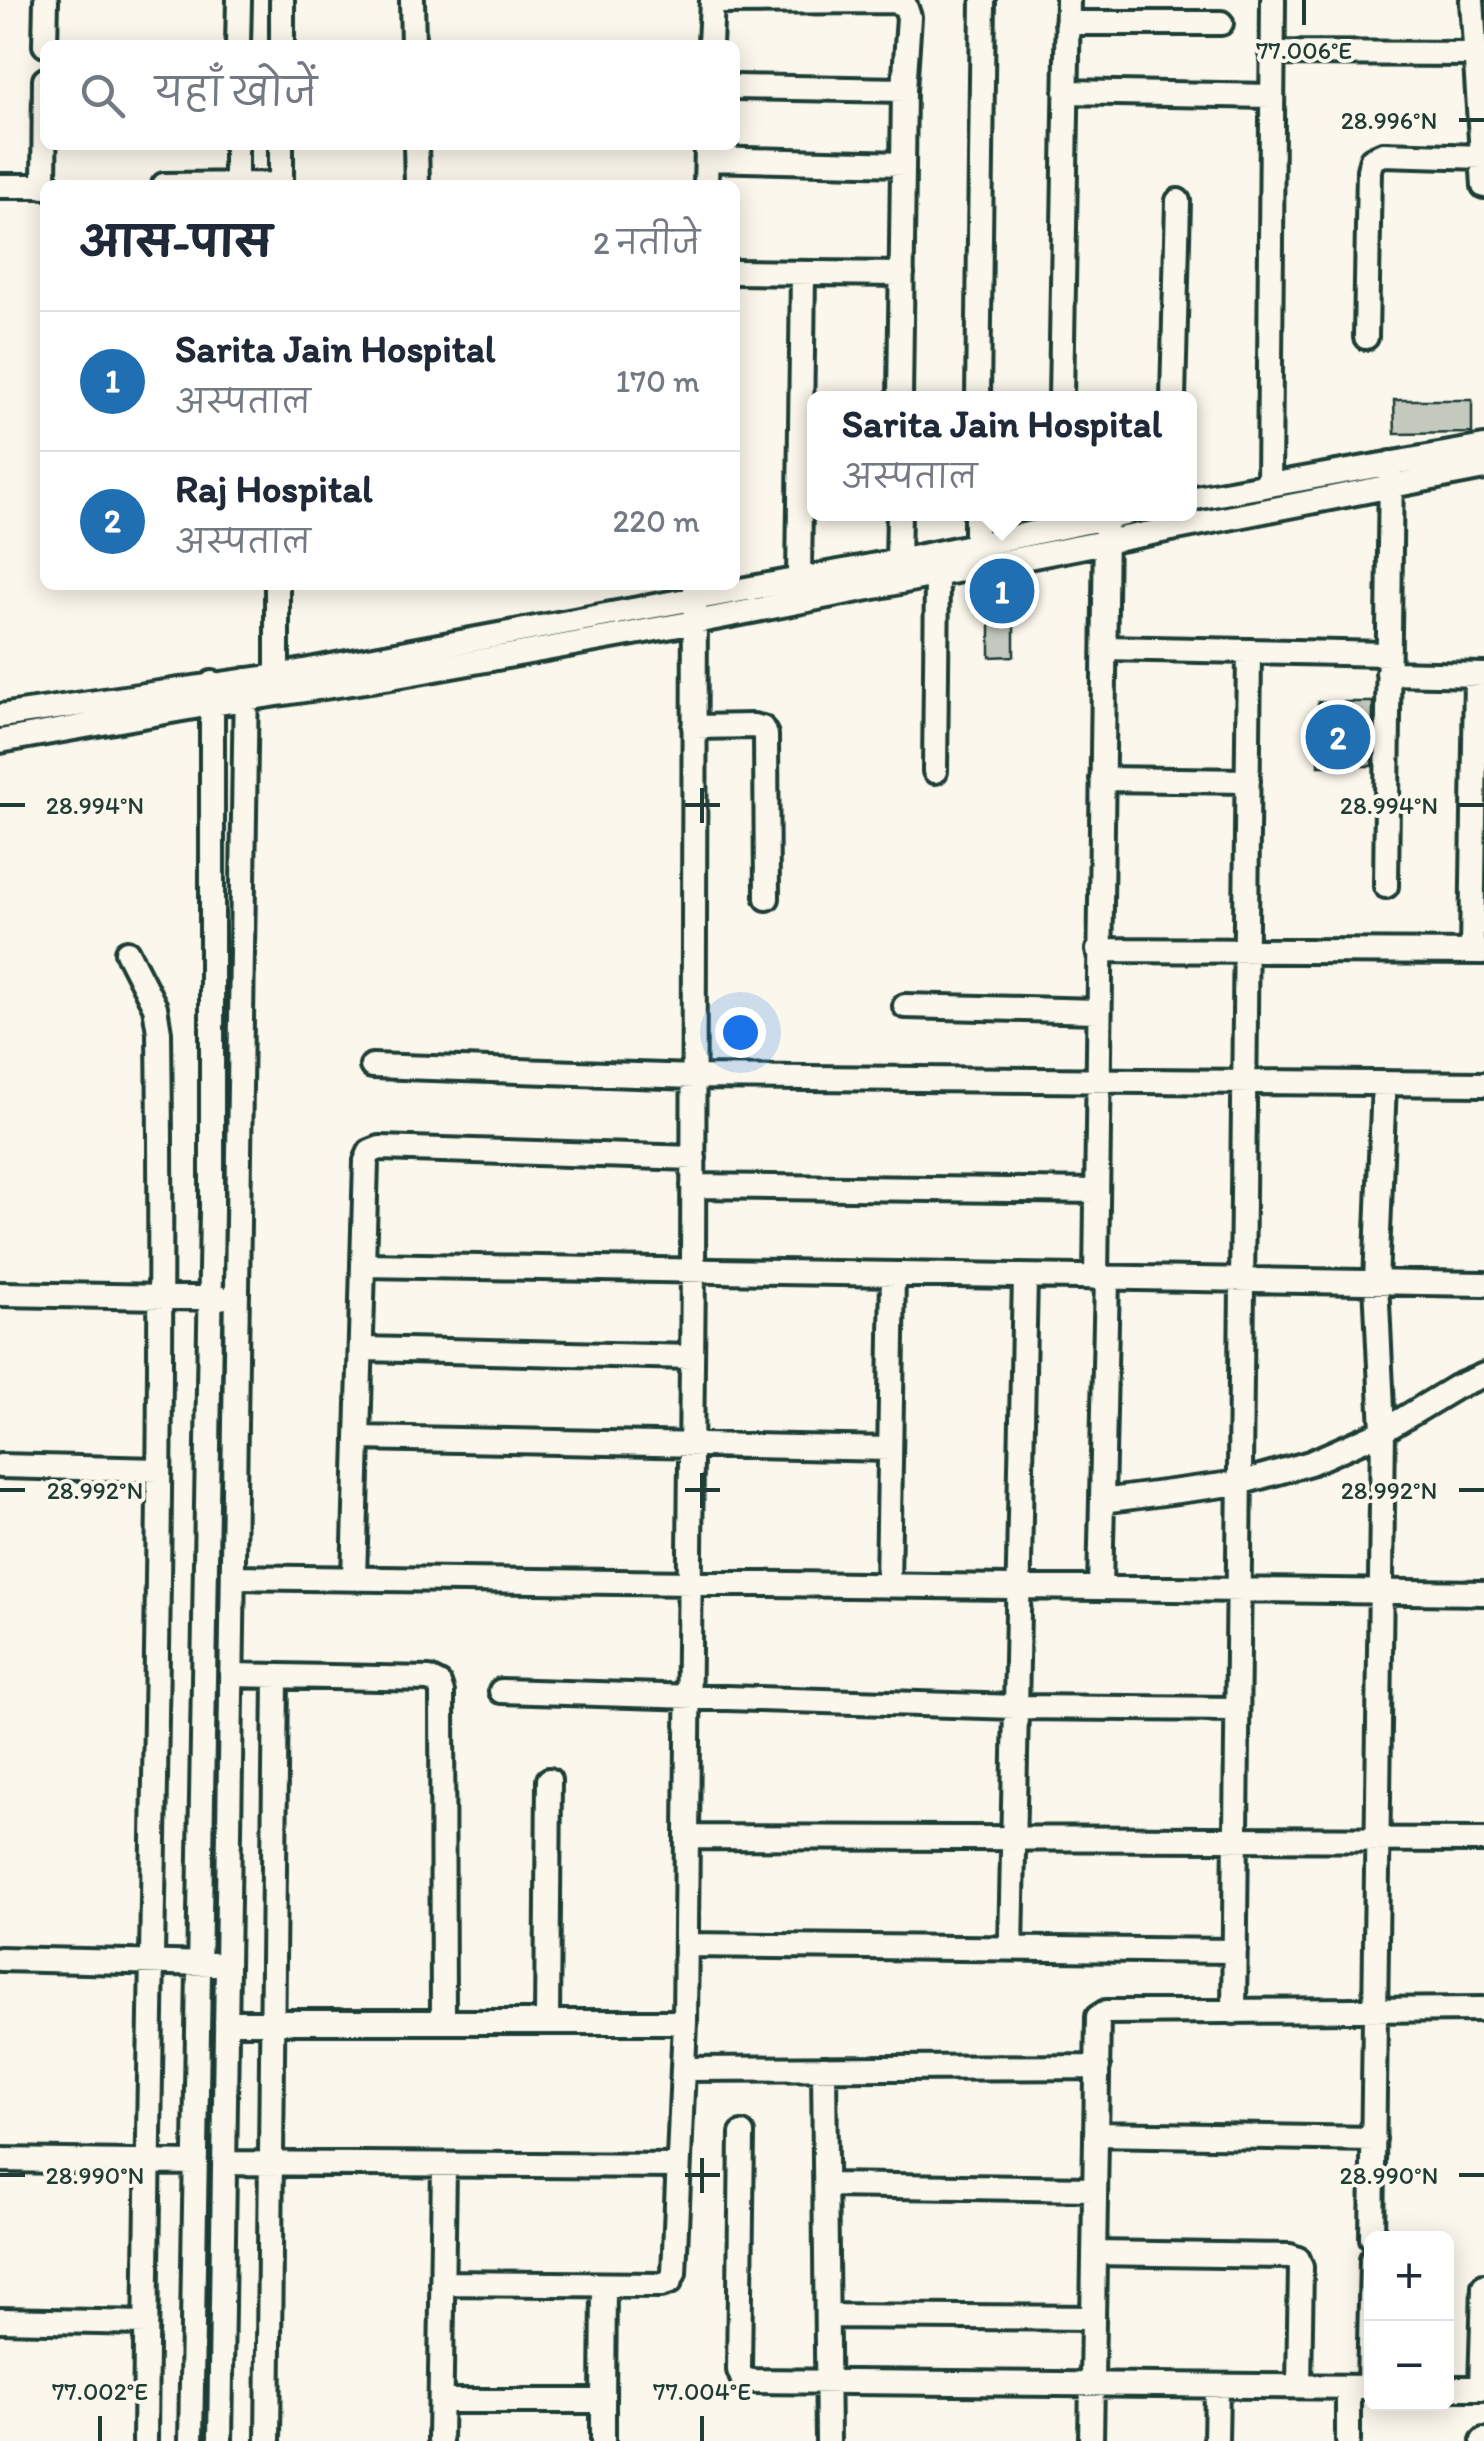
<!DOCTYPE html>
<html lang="hi">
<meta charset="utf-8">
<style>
body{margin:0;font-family:Itim,"Playpen Sans Deva",sans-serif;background:#f6f6f7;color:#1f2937}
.controls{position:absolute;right:30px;bottom:30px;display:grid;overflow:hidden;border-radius:15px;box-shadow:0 5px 25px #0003}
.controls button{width:90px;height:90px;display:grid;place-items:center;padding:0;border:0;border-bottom:2px solid #e0e1e3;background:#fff;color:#1f2937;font:50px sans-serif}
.you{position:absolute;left:740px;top:1032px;width:35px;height:35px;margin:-25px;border:8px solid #fff;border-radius:50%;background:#1a73e8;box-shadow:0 0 0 15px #1a73e833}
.badge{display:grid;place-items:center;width:65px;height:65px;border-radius:50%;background:#1f6fb2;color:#fff;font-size:32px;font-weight:700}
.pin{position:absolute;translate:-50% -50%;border:5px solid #fff;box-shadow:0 2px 10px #0006}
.popup{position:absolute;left:807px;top:391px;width:390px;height:130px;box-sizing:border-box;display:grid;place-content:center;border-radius:15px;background:#fff;filter:drop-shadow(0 2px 8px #0005);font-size:32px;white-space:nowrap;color:#747a83}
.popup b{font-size:38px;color:#1f2937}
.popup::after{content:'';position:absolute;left:50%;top:100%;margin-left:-20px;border:20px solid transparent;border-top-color:#fff}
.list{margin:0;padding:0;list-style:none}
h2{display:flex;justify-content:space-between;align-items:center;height:130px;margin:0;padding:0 40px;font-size:42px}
h2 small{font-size:32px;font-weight:400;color:#747a83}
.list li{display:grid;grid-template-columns:65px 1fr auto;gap:30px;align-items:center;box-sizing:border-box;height:140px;padding:0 40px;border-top:2px solid #e0e1e3}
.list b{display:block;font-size:38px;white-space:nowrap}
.list p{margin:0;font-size:32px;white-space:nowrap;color:#747a83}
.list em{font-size:32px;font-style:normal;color:#747a83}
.icon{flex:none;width:55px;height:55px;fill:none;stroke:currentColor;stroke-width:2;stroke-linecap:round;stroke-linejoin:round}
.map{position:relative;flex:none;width:1484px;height:2441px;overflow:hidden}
.search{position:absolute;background:#fff;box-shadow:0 5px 25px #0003;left:40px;top:40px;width:700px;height:110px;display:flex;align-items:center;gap:25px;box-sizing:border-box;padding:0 35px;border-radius:15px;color:#747a83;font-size:38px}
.panel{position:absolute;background:#fff;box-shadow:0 5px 25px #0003;left:40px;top:180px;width:700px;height:410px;border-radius:15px}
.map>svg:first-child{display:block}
.building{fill:#c4c9be;stroke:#1f3d34;stroke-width:2.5}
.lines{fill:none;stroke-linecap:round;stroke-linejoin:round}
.minor-casing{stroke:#1f3d34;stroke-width:30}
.minor{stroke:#fbf7ec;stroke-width:22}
.ticks{fill:none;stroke:#1f3d34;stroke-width:4}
.ticks-label{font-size:25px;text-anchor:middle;fill:#1f3d34;stroke:#fbf7ec;stroke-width:8;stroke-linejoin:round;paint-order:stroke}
</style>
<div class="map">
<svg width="1484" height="2441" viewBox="0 0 1484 2441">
<rect width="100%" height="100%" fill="#fbf7ec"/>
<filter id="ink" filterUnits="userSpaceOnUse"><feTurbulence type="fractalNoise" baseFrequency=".01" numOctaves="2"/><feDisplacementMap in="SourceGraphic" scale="20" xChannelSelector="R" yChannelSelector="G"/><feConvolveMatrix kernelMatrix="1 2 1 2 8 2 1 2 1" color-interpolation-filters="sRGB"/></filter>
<g filter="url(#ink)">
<!-- building -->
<path class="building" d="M1394,400H1472V433L1395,434Z
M990,582H1014V656L990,657Z
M1318,702H1373L1372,766H1319Z"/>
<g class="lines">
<!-- minor casing -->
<g class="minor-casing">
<path id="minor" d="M412,0L413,45
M1472,0L1484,186
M712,2L893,1L905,5L909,17L904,90L900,398
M1067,23H1221
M45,45L46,0
M238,45L239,0
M282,45V0
M710,45L712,0
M1271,53L1474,54
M735,87L904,90
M1066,92L1271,96
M416,145L417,185
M707,159L903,164
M236,184V145
M164,185L281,184
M281,185V145
M706,185L707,148
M0,186H45
M44,187L45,80
M735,272L902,274
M1366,337L1369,170L1372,159L1383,154L1483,157
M978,398L983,0
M1061,398L1068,0
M1173,398L1178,201
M1269,485L1273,0
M1190,499L1484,447
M976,544V514
M898,561L899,514
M799,579L803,274
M1105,648L1388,654
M1388,673L1484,675
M277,691V585
M0,716L277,676L898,561L1125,514
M694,727L753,726L762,728L766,735L767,898
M0,741L211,704L391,677L695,622L1484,468
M935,771L937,575
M1102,779L1248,781
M1386,886L1391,463
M1098,950L1484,952
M127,952L155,1007L159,1032C165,1502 149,1971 145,2441
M1472,952L1476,675
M905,1006L1098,1011
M372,1066L694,1077L1484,1084
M693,1186L1097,1191
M365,1265L1484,1284
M1096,1278L1106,527
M0,1294L221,1298
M362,1349L692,1357
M359,1438L890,1449
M0,1466L159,1470
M1102,1501L1239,1483L1310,1463L1383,1431L1456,1387L1484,1375
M233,1577L1484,1593
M354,1578L366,1161L370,1152L380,1148L694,1158
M888,1586L893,1274
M1100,1588L1107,1278
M232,1675L429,1679L439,1684L442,1693L443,2022
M501,1691L1016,1707L1237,1709
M687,1837L1484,1840
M686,1945L1235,1951
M1011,1948L1025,1277
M0,1959L213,1964
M1234,2012L1249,651
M547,2020L549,1780
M226,2022H685
M824,2068L828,2441
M684,2069L1098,2067
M742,2134L739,2370L742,2378L752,2381L1372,2387
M1096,2134L1374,2139
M0,2160L196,2163
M224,2163L678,2166
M826,2185L1095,2189
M1372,2238L1383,1431L1376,1282L1384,1083
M1094,2253L1290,2256L1298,2259L1301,2267L1299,2386
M442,2283L661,2285L670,2282L674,2273L685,2022L693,1271L695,585
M827,2316L1093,2318
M0,2320L146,2323
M1369,2387L1372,2259
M1446,2388H1484
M1481,2388L1484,2286
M441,2401H603V2441
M603,2401L604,2285
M191,2441L212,1211V683
M220,2441L246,680
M268,2441L276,1677
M440,2441L444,2166
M1091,2441L1098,2017L1106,2012L1484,2009
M1216,2441L1217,2386
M1348,2441V2387
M1483,2441L1484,2440"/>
</g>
<!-- minor -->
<use href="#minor" class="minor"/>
</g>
</g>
<!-- ticks -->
<path class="ticks" d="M1304,0V25M1459,120H1484M702,788V823M0,805H25M685,805H720M1459,805H1484M702,1473V1508M0,1490H25M685,1490H720M1459,1490H1484M702,2158V2193M0,2175H25M685,2175H720M1459,2175H1484M100,2416V2441M702,2416V2441"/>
<g class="ticks-label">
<text x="1304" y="59">77.006°E</text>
<text x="1389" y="129">28.996°N</text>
<text x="95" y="814">28.994°N</text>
<text x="1389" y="814">28.994°N</text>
<text x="95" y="1499">28.992°N</text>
<text x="1389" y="1499">28.992°N</text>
<text x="95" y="2184">28.990°N</text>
<text x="1389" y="2184">28.990°N</text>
<text x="100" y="2400">77.002°E</text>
<text x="702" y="2400">77.004°E</text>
</g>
</svg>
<div class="controls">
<button>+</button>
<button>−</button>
</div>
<div class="you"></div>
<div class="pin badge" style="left:1002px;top:591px">1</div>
<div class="popup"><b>Sarita Jain Hospital</b>अस्पताल</div>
<div class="pin badge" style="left:1338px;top:737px">2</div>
<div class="search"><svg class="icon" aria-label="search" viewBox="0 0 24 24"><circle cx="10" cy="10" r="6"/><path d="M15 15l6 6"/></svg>यहाँ खोजें</div>
<section class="panel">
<h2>आस-पास<small>2 नतीजे</small></h2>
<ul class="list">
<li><span class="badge">1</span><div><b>Sarita Jain Hospital</b><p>अस्पताल</p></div><em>170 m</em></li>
<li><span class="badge">2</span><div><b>Raj Hospital</b><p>अस्पताल</p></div><em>220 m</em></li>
</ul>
</section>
</div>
